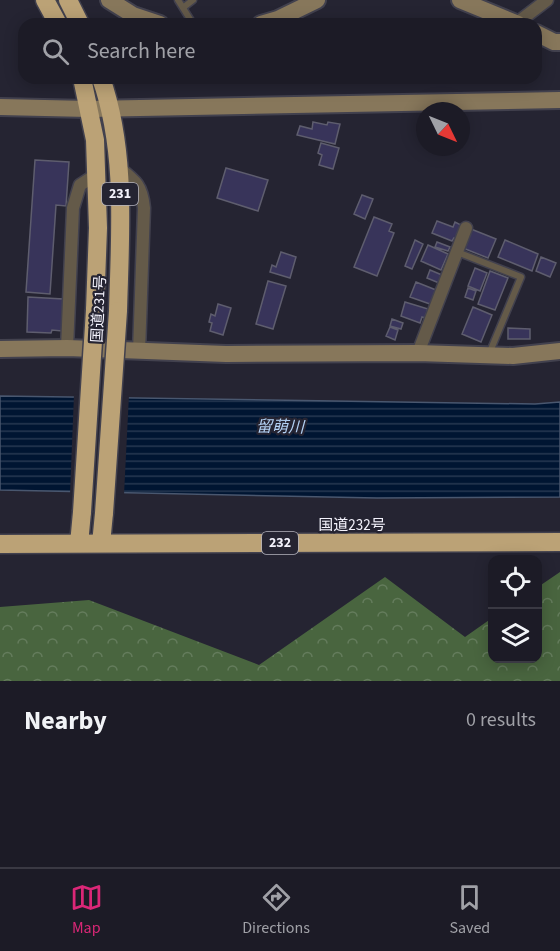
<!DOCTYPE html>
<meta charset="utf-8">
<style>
body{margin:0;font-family:"Source Sans 3","Noto Sans JP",sans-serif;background:#292832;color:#f1f3f6}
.controls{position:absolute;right:18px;bottom:18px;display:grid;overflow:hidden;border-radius:12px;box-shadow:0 3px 15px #0003}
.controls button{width:54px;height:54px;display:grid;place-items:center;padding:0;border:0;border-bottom:2px solid #3a3943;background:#1c1b26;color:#f1f3f6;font:30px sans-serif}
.compass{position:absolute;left:416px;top:102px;width:54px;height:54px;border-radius:50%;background:#1c1b26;box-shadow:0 3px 15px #0003;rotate:133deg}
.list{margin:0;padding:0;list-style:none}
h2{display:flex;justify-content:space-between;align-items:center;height:78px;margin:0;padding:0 24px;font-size:26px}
h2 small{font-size:20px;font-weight:400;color:#a0a1a7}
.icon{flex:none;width:33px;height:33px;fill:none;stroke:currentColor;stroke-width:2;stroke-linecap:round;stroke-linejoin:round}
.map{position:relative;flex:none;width:560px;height:681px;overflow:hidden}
.search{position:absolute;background:#1c1b26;box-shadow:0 3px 15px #0003;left:18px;right:18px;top:18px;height:66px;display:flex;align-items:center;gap:15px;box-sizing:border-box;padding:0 21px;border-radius:18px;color:#a0a1a7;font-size:22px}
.sheet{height:186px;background:#1c1b26}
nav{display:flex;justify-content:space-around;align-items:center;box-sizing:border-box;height:84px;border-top:2px solid #3a3943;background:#1c1b26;font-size:16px;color:#a0a1a7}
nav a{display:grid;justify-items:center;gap:3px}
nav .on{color:#db2777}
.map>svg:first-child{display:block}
.forest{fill:url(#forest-crowns)}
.water{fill:url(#water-rules);stroke:#49576f;stroke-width:1.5}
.pier{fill:#252432}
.building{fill:#38345a;stroke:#5e5d6e;stroke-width:1.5}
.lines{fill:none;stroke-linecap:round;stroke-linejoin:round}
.lane-casing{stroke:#42414e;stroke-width:9}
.street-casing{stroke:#42414e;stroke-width:15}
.secondary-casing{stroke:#42414e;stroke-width:20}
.highway-casing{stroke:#42414e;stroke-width:21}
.lane{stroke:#645a49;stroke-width:6}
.street{stroke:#645a49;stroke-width:12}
.secondary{stroke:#87775b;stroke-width:16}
.highway{stroke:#bba276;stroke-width:18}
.highway-bridge-casing{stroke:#42414e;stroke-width:21;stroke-linecap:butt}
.highway-bridge{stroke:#bba276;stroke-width:18}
.labels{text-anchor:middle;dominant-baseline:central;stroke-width:4.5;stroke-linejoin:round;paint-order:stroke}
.shield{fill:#252432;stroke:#b5b4bf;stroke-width:1.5}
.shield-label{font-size:14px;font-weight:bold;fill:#f3f2fc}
.street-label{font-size:15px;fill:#f3f2fc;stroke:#252432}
.water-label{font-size:16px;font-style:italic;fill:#b4d2f5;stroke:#252432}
</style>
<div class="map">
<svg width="560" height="681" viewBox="0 0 560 681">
<defs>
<pattern id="forest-crowns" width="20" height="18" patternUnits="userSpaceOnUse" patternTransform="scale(1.5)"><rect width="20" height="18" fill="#49653f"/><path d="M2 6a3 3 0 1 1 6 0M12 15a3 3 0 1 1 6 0" fill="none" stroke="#647c5c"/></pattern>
<pattern id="water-rules" width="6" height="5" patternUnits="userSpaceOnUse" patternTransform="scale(1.5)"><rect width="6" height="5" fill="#001532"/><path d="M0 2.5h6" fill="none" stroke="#263851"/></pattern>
</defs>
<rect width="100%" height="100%" fill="#252432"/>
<!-- forest -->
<path class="forest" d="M560,572V681H0V607L89,600L259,665L385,577L465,637L492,618V658H538V587Z"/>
<!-- water -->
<path class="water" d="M0,396L535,404L560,402V497L377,498L0,490Z"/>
<!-- pier -->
<path class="pier" d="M74,394L129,395L124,495L70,494Z"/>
<!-- building -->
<path class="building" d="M291,78H329V80L291,82Z
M461,78H532V79L461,80Z
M313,122L327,125L328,122L340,124L335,144L297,135L300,126L312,129Z
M321,143L339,148L333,169L319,165L322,155L318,153Z
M35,160L69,162L66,206L56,205L50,294L26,292Z
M226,168L268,180L258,211L217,198Z
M362,195L373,199L365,219L354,214Z
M374,217L392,224L389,231L394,233L377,276L354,267Z
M437,221L453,227L455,222L463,226L457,239L454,238L452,241L432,233Z
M471,229L496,239L488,258L463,248Z
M415,240L423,244L412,269L405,266Z
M505,240L538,254L532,271L498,257Z
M437,242L450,247L448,251L435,247Z
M428,245L448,254L441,270L421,261Z
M281,252L296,257L290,278L270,272L272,265L276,267Z
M541,257L556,263L550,277L536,271Z
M475,268L487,273L480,291L468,286Z
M430,270L442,275L439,283L427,278Z
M490,271L508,278L495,310L478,304Z
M268,281L286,286L273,329L256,324Z
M416,282L436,290L430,304L410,297Z
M468,288L476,291L473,300L465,297Z
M28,297L63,299L62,331L52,330L51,333L27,332Z
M405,302L428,309L425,318L422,317L420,323L401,316Z
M218,304L231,308L223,335L210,331L212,323L209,322L211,314L215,316Z
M473,307L492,315L481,342L462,334Z
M392,319L403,323L401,329L390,326Z
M390,327L398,330L395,340L386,336Z
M508,328L530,329V339H508Z"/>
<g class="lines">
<!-- lane casing -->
<g class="lane-casing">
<path id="lane" d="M178,0L193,24
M184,7L193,0
M457,252L521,277L489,354"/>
</g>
<!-- street casing -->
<g class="street-casing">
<path id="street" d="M517,23L547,0
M119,168C136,181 142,186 144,208L139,352
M67,348L73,208L80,185L97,174
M418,353L466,228"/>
</g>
<!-- secondary casing -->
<g class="secondary-casing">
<path id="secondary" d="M109,0L133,15L160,24
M460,0L518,24
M261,24L278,19L317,0
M536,33L554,42H560
M0,107L89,109L560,100
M0,349L67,348L226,354L418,353L513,356L560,351"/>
</g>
<!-- highway casing -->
<g class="highway-casing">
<path id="highway" d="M45,0L58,24
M68,0L80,24
M82,78L95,140L98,228L95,310
M101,78C127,152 120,234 118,311
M0,544L560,542
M79,544L82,512
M101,544L104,513"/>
</g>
<!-- lane -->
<use href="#lane" class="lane"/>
<!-- street -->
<use href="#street" class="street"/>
<!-- secondary -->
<use href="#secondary" class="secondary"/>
<!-- highway -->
<use href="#highway" class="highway"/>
<!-- highway-bridge casing -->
<g class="highway-bridge-casing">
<path id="highway-bridge" d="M82,512L95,310
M104,513L118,311"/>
</g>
<!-- highway-bridge -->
<use href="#highway-bridge" class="highway-bridge"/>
</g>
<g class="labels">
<!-- shield labels -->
<g class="shield">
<rect x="102" y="183" width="36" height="22" rx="4.5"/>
<rect x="262" y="532" width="36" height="22" rx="4.5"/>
</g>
<g class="shield-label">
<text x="120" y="194">231</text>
<text x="280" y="543">232</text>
</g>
<!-- street labels -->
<g class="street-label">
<text transform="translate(99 309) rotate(-87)">国道231号</text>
<text x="352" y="525">国道232号</text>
</g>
<!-- water labels -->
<g class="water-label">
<text transform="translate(280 427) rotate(1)">留萌川</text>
</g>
</g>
</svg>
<div class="controls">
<button><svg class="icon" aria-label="locate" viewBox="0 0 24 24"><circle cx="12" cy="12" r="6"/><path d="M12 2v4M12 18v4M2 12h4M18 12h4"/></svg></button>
<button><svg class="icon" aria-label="layers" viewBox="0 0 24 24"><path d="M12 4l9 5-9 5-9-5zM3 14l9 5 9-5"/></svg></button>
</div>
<svg class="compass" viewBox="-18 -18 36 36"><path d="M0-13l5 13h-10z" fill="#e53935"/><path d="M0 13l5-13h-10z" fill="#a0a1a7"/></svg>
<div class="search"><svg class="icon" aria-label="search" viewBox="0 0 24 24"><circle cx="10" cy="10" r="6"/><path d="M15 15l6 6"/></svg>Search here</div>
</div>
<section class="sheet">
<h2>Nearby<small>0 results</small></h2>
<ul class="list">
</ul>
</section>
<nav>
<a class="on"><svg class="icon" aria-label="map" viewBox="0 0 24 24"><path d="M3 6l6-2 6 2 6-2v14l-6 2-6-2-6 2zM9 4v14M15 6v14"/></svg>Map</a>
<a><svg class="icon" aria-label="directions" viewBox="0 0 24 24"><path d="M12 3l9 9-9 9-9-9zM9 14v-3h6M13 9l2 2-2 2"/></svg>Directions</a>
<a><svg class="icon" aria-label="saved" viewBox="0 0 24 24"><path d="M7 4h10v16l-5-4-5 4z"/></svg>Saved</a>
</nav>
